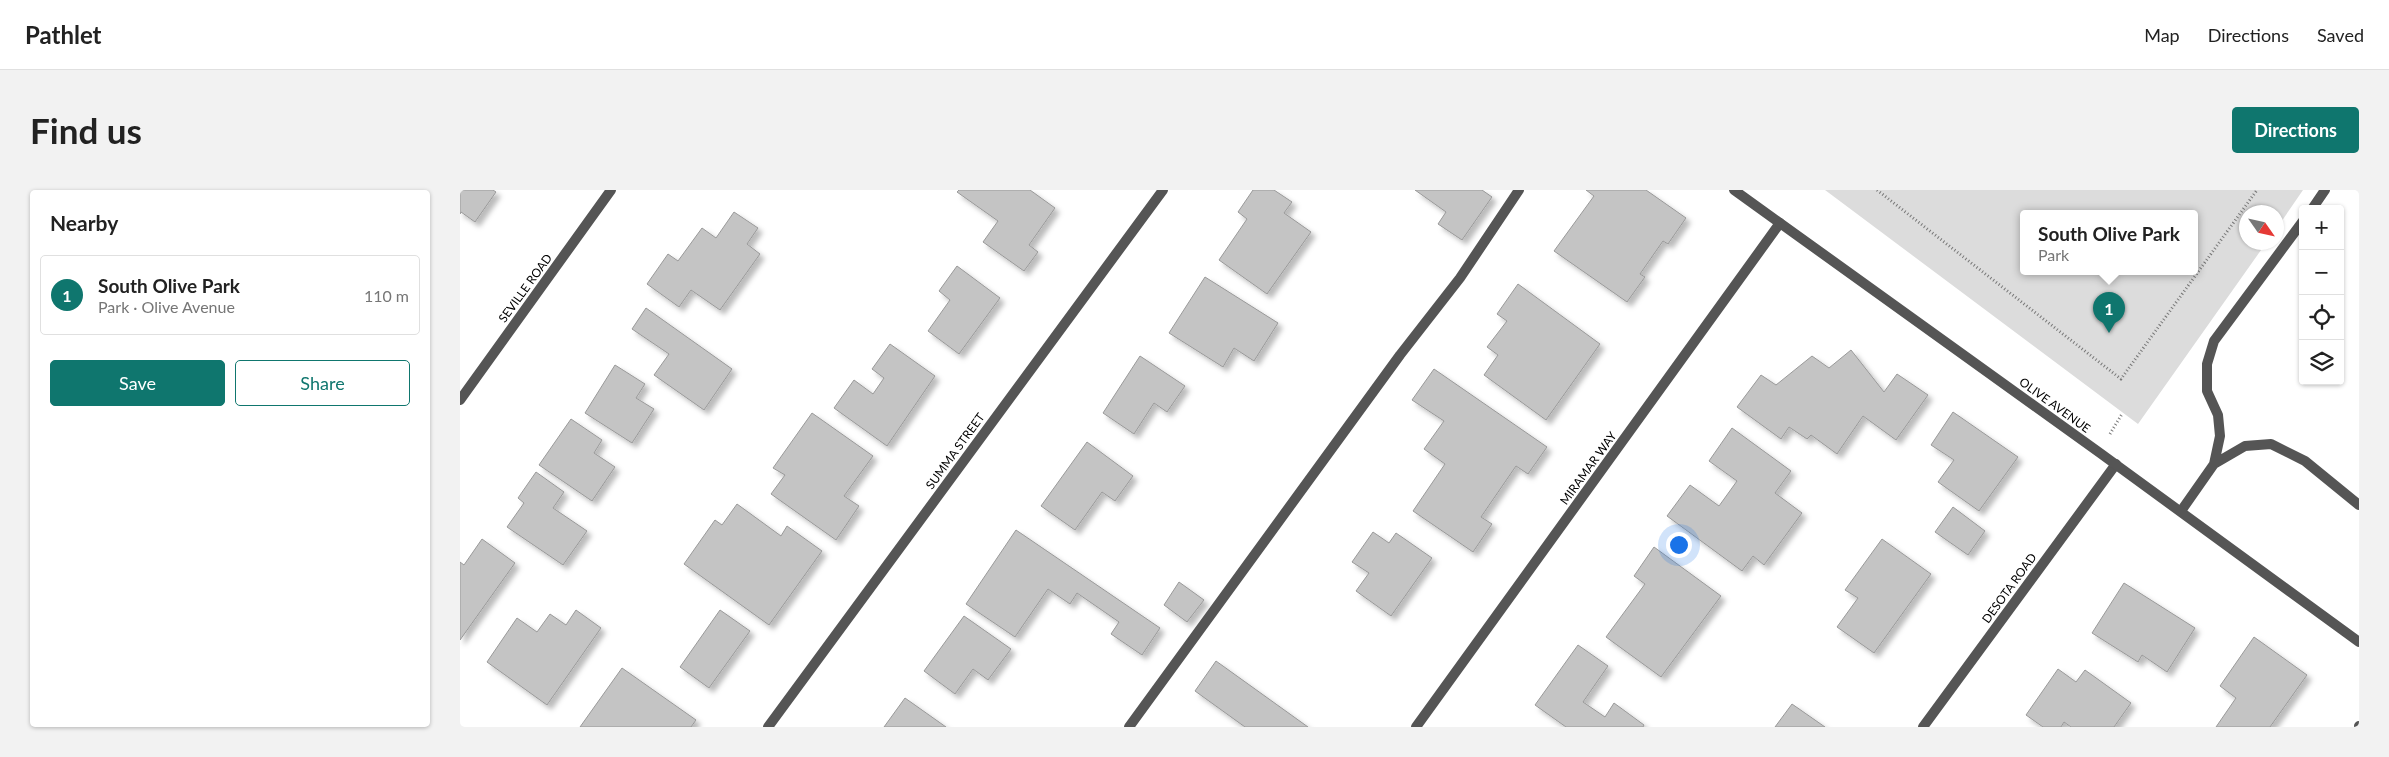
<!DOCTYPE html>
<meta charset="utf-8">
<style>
body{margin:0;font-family:Lato,sans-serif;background:#f2f2f2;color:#222}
.controls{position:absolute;right:15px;top:15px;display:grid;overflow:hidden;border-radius:5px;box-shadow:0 1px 4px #0004}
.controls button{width:45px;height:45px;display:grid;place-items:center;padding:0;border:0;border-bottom:1px solid #e0e0e0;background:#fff;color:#222;font:25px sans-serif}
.compass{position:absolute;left:1779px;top:15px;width:45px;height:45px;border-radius:50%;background:#fff;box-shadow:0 1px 4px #0004;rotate:124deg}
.you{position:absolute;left:1218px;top:354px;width:18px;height:18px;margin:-12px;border:4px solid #fff;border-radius:50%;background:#1a73e8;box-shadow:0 0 0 8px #1a73e833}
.badge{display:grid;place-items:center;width:32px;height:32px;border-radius:50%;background:#0f766e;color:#fff;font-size:16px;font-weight:700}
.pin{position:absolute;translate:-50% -41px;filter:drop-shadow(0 1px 2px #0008)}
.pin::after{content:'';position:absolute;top:26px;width:18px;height:15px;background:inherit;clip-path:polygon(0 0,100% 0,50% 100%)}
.popup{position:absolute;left:1560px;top:20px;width:178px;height:65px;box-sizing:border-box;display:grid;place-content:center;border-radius:5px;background:#fff;filter:drop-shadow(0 1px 4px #0005);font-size:16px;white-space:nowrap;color:#767676}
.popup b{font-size:19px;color:#222}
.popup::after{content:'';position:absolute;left:50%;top:100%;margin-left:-10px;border:10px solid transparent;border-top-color:#fff}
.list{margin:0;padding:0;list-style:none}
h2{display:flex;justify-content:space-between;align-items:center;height:65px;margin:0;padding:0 20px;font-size:21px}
h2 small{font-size:16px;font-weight:400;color:#767676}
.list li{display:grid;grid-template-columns:32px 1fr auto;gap:15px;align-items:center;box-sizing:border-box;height:80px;margin:0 10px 10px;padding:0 10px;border:1px solid #e0e0e0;border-radius:5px}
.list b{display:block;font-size:19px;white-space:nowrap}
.list p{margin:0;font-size:16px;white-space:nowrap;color:#767676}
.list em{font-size:16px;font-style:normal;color:#767676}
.actions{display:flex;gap:10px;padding:15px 20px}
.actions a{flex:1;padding:11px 0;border:1px solid #0f766e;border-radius:5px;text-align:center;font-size:18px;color:#0f766e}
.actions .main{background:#0f766e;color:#fff}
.icon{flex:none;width:28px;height:28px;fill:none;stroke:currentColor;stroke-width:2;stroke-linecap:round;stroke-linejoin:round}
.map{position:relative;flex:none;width:1899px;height:537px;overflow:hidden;border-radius:5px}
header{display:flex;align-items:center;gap:30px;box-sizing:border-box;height:70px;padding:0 25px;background:#fff;border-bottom:1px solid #e0e0e0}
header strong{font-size:24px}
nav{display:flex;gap:28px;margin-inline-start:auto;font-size:18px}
.intro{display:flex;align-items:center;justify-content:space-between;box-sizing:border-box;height:120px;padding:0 30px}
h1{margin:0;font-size:35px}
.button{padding:12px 22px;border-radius:5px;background:#0f766e;color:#fff;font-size:18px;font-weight:700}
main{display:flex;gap:30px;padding:0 30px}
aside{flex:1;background:#fff;border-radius:5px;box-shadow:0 1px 4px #0004}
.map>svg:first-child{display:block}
.park{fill:#dcdcdc;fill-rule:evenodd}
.building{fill:#c4c4c4;stroke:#999;filter:url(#shadow)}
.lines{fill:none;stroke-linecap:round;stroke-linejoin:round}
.path{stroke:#777;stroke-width:3;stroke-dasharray:1 2.5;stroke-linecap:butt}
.service{stroke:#555;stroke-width:10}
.minor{stroke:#555;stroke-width:10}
.tertiary{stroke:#555;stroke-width:10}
.labels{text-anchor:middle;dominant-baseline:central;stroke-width:4;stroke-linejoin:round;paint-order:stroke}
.street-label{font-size:12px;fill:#000;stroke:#fff}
</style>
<header>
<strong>Pathlet</strong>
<nav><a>Map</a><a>Directions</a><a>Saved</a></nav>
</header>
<div class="intro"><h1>Find us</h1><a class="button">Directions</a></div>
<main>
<aside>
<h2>Nearby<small></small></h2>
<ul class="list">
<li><span class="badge">1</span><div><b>South Olive Park</b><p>Park · Olive Avenue</p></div><em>110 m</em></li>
</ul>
<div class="actions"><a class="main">Save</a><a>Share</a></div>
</aside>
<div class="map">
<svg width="1899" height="537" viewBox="0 0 1899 537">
<defs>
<filter id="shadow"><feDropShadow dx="4.5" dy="4.5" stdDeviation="2.5" flood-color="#0004"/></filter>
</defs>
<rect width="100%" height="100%" fill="#fff"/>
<!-- park -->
<path class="park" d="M1365,0H1843L1817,38L1816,22H1786V52L1806,53L1678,234ZM1564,24H1734V82H1564Z"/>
<!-- building -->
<path class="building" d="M0,0H33L36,2L15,32L1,22L0,24Z
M499,0H570L595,18L569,55L578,62L564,81L523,52L538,31L497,2Z
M793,0H814L832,12L824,23L851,42L807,104L759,70L787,29L778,22Z
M955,0H1022L1032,7L1002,50L978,34L986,22Z
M1126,0H1186L1226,28L1208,54L1203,51L1180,84L1185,87L1167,112L1094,61L1134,6Z
M274,22L298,38L287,54L300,64L260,120L231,100L219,117L187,94L208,64L218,71L242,38L256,48Z
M497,76L540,108L499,164L468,141L490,110L479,101Z
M745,87L818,133L794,171L774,158L763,177L709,143Z
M1058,94L1140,154L1086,230L1024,185L1038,165L1027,157L1047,131L1037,124Z
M186,118L272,179L244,220L194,185L209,164L172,139Z
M430,154L475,186L427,256L374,218L394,190L413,204L424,188L412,179Z
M1391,160L1424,202L1437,184L1468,205L1436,250L1403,226L1377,264L1351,245L1347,249L1329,237L1321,249L1277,217L1301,185L1316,195L1352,166L1369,178Z
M680,166L725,196L707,222L694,213L674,244L643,223Z
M155,175L185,194L176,208L194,219L172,253L125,223Z
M974,179L1087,257L1068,284L1056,276L1021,327L1032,334L1013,362L953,321L985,274L964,259L984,231L952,210Z
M1493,222L1558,267L1519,321L1478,292L1494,270L1471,255Z
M352,223L413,266L384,306L399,316L376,350L311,304L325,285L313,278Z
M111,229L142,250L134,263L155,277L132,311L79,275Z
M1272,238L1331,281L1315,303L1342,323L1304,375L1293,366L1282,381L1207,326L1230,295L1259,316L1277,291L1249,271Z
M627,252L673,286L655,311L642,302L615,340L581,316Z
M76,282L104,302L93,318L127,341L103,375L47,337L64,313L58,308Z
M277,314L321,346L327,336L362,361L309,435L224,374L255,330L262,335Z
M1493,317L1525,341L1508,365L1475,342Z
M556,340L700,438L682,465L651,444L659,432L617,403L610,414L588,399L555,447L506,414Z
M913,342L929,353L936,343L972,368L931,426L896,401L909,383L892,372Z
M22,349L55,373L0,450V372L4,375Z
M1422,349L1471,384L1414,463L1377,437L1398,408L1385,400Z
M1194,357L1261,406L1201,487L1146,447L1185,394L1174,386Z
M719,392L744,410L727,432L704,415Z
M1664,393L1735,438L1707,482L1682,465L1678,472L1632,443Z
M116,420L141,438L87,515L27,472L57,428L77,442L90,424L106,435Z
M260,420L290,441L249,498L220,477Z
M504,426L551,459L528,490L513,479L495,504L464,481Z
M1794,447L1847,485L1810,537H1756L1776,508L1760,496Z
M1118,455L1148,476L1123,512L1145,527L1154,513L1184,535L1183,537H1106L1075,515Z
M756,471L848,537H785L735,501Z
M162,478L236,530L231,537H120Z
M1598,479L1616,492L1625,480L1671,513L1654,537H1611L1604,532L1601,537H1583L1566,525Z
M445,508L486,537H424Z
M1332,514L1365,537H1315Z"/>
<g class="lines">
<!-- path -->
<path class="path" d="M1417,0L1661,189L1797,0
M1650,244L1662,224"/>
<!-- service -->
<path class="service" d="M1852,19L1865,0
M1754,274L1760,246L1758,225L1747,201V174L1754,151L1843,31
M1721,321L1754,274L1785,256L1811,254L1845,271L1899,315
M669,537L940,165L1000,88L1059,0"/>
<!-- minor -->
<path class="minor" d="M0,210L151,0
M308,537L703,0
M956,537L1320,33
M1463,537L1656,274
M1899,537V536"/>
<!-- tertiary -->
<path class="tertiary" d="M1274,0L1640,263L1899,452"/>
</g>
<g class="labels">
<!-- street labels -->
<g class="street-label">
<text transform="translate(65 98) rotate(-54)">SEVILLE ROAD</text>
<text transform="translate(1595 215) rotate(36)">OLIVE AVENUE</text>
<text transform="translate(495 261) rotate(-54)">SUMMA STREET</text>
<text transform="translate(1128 278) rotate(-54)">MIRAMAR WAY</text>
<text transform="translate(1549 398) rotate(-54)">DESOTA ROAD</text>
</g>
</g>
</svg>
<div class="controls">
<button>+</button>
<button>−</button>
<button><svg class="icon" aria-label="locate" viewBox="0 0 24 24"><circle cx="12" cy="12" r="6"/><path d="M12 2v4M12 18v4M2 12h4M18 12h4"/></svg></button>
<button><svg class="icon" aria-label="layers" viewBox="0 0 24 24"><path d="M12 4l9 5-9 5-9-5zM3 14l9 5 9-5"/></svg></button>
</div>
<svg class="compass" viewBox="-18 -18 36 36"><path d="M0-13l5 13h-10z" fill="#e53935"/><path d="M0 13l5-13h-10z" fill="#767676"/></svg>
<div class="you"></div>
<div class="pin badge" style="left:1649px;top:143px">1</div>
<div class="popup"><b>South Olive Park</b>Park</div>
</div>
</main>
